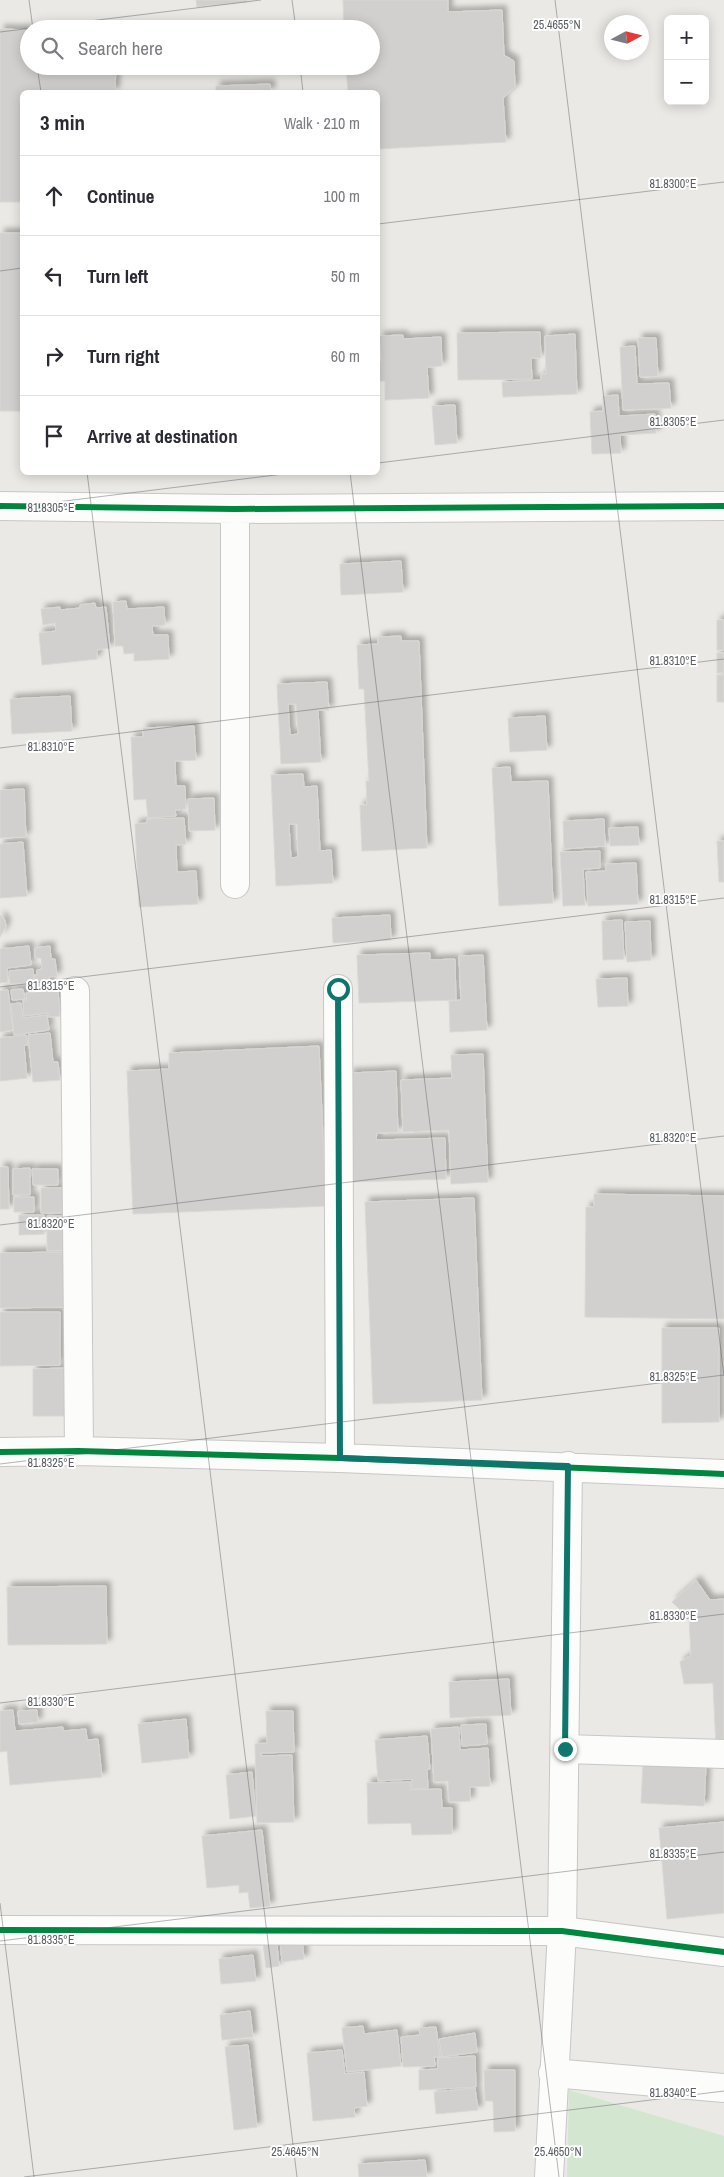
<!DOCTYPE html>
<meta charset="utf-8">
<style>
body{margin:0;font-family:"Archivo Narrow",sans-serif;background:#f7f7f7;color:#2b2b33}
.controls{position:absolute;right:15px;top:15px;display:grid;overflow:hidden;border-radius:8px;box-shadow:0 2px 12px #0003}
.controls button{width:45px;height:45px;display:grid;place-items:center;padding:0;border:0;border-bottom:1px solid #e1e1e2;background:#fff;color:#2b2b33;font:25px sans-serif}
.compass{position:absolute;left:604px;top:15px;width:45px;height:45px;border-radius:50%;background:#fff;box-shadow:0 2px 12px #0003;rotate:83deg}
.stop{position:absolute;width:15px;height:15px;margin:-11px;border:4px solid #0f766e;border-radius:50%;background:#fff}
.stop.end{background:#0f766e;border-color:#fff;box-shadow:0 1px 5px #0008}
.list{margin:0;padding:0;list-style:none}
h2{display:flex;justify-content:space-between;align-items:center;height:65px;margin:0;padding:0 20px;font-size:21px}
h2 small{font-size:16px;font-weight:400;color:#7c7c81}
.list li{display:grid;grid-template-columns:32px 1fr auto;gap:15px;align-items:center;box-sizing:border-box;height:80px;padding:0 20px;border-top:1px solid #e1e1e2}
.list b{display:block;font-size:19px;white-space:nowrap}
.list em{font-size:16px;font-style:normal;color:#7c7c81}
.icon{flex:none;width:28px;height:28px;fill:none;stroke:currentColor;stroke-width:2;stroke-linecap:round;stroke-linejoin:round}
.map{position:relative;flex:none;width:724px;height:2177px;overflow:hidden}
.search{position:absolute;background:#fff;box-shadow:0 2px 12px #0003;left:20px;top:20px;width:360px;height:55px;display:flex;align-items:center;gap:12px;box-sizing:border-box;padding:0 18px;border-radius:28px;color:#7c7c81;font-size:19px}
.panel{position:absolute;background:#fff;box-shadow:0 2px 12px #0003;left:20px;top:90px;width:360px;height:385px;border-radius:8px}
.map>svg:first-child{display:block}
.green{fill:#d3e6d0}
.building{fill:#d1d0ce;stroke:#dad8d4;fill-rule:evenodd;filter:url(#shadow)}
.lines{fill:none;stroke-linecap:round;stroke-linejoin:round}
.minor-casing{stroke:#c7c7c7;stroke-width:30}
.minor{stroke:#fcfcfb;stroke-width:28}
.cycleway-casing{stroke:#fff;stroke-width:9}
.cycleway{stroke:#00873e;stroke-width:6}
.route{stroke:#0f766e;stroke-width:6}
.ticks{fill:none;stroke:#5a5e62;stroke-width:1;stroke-opacity:0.45}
.ticks-label{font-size:12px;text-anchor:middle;fill:#5a5e62;stroke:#fff;stroke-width:4;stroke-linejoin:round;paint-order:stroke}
</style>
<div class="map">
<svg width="724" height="2177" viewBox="0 0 724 2177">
<defs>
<filter id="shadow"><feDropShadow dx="4.5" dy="-4.5" stdDeviation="2.5" flood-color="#0004"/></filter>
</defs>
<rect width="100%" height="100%" fill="#eae9e5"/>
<!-- green -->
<path class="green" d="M569,2090L724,2136V2177H567Z"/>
<!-- building -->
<path class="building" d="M196,0H247V2L197,7Z
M343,0H448V12L502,10L504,55L514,61L515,87L503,98L506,142L378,149V92H348L346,66H371V29H344Z
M0,29L29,30V66H116L115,92H22L21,202H0Z
M270,84L271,92H216V86Z
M0,233H22V411H0Z
M540,332L541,358H531L532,379L458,380L457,333Z
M575,334L577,394L503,397L502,382L541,380V374H546L545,336Z
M403,335V339L441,337L442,366L427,367L429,398L385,400V381H378V361H381L379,336Z
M638,338H656L658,376L640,377Z
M635,346L637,384L669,383L671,408L623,410L620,347Z
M618,395L619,416L655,414L656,433L620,435L621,453L592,454L590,412L603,411V396Z
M455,405L457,443L435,445L432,406Z
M401,561L403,592L341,595L340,564Z
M126,601L127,609L164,607L165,625L152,626L153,635H168L169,659L134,661V653L124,654L123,646H115L113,602Z
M95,603L96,608L106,607L110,648L97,650V659L42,665L39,633L56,631L55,623L43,625L41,609L60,607V610L80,608V605Z
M717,620H724V650H717Z
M401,636V641H419L427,848L362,851L360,805H367L366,781H369L364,689H359L357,645L378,644V637Z
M717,653H724V673H717Z
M717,675H724V702H717Z
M327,682L329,710H318L321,762L281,764L277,684ZM288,704H296L298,734L290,735Z
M70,696L72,731L12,734L10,699Z
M545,716L547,750L510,752L508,718Z
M194,726L196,760L175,761L176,786H185L186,809L175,810L176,816L148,818L146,799L134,800L131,737H143V728Z
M510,767L511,782L548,781L553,903L499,906L492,768Z
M303,774L304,787L317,786L320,851L331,850L333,883L276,886L271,775ZM289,824H297L298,857L291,858Z
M24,789L26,837L0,838V790Z
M214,798L215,830L189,831L188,799Z
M184,818L186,844L176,845L177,872L196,871L198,904L139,907L135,824L147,823V819Z
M604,819L605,846L564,849L563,821Z
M638,827L639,845L610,846L609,828Z
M717,841H724V882H719Z
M23,842L27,896L0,898V844Z
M600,851V868L583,869L585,905L563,906L560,852Z
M636,863L638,904L588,906L586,872L606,871V864Z
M0,915L5,921L6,926L0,937Z
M390,915L391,940L333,943L332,918Z
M622,920L624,959L603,960L602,921Z
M650,921L651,960L627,962L625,922Z
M29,946L31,965L7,968L8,982L0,983V949Z
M50,946L51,959H55L57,976L49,977L50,987L35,988L34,975H37V970L42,969L41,958H35V948Z
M430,953V960L455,959L456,1000L359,1003L357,955Z
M483,955L487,1030L450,1032L449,1001L461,1000L459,956Z
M33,969L34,983L10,984L9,971Z
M627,978L628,1006L598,1007L596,979Z
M23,989L25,999L12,1000L11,990Z
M8,990L13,1030L0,1032V991Z
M58,990L60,1016L48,1017V1013L24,1016L23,1000H27L26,993Z
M21,1003L23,1018L47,1015L49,1030L14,1035L11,1004Z
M50,1033L53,1062H58L60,1080L33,1082L28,1035Z
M26,1035L28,1045H24L27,1078L0,1081V1038Z
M319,1046L326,1206L133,1214L127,1071L169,1069V1053Z
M483,1054L488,1182L451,1184L449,1130L403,1132L401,1080L452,1078L451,1055Z
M396,1071L398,1132L377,1133L376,1140L445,1138L446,1179L353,1182L349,1073Z
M0,1167H8L9,1209H0Z
M30,1168V1195H13V1169Z
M32,1169H58V1185H33Z
M41,1188H63L62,1213H41Z
M594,1194L724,1196V1319L585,1317L586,1207H594Z
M14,1197H34V1212H14Z
M474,1198L482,1400L373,1404L365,1202Z
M19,1215H44V1234L19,1235Z
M47,1216H68V1250L47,1251Z
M63,1252L64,1307L0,1308V1253Z
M0,1312H60V1365L0,1366Z
M662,1328H719V1422L662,1423Z
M65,1368L66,1416H33V1369Z
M696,1580L710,1600L724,1599V1748H716L713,1683L684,1684L680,1662L691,1655L689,1618L672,1602Z
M106,1586L107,1644L8,1645L7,1587Z
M509,1679L511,1715L450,1718L449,1682Z
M13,1710L15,1731L63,1727V1731L86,1729L87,1740L98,1739L102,1777L10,1785L7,1751L0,1752V1711Z
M37,1710L38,1722L19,1724L18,1711Z
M266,1711H293L294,1752L261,1753V1756L292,1755L294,1822L257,1823L255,1744L267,1743Z
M186,1719L189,1758L142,1763L138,1724Z
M486,1724L487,1744L462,1746L461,1725Z
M459,1727L460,1750L488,1748L490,1786L470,1787V1801L449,1802L448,1781L434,1782L431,1729Z
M427,1736L430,1769L427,1770L428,1788L412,1789V1779L378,1781L375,1740Z
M643,1764L706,1766L704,1806L641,1803Z
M252,1772L256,1816L230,1819L226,1775Z
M411,1782L410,1790L441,1789L442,1808H452V1834L412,1835L411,1823L368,1824L367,1783Z
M724,1822V1913L667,1919L659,1828Z
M262,1830L270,1906L250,1908L248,1892L239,1893V1885L207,1888L202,1836Z
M276,1934L279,1966L266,1968L262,1935Z
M302,1938L304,1959L282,1962L280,1940Z
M253,1955L256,1981L221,1984L219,1959Z
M250,2011L253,2037L222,2040L220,2015Z
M363,2026L364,2034L397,2030L401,2066L347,2072L342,2028Z
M436,2027L440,2057H434L435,2066L403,2067L401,2037L420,2035L419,2028Z
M475,2033L477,2052L442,2057L439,2039Z
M248,2045L257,2127L234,2130L225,2047Z
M342,2050L345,2074L364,2072L367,2106L354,2108L355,2117L313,2121L307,2053Z
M475,2056L476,2087L419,2090V2070L438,2069V2058Z
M484,2070H515V2131L494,2132L493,2101H485Z
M475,2088L478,2110L436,2114L434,2092Z
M425,2160L427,2177H359L358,2164Z"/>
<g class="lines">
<!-- minor casing -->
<g class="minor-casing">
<path id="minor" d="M0,506L235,509L724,506
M235,884V509
M338,989L340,1458
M75,991L79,1451
M0,1452L79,1451L340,1458L724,1474
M565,1749L724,1754
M0,1930L562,1931L724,1952
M553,2073L724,2088
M549,2177L562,1931L568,1466"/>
</g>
<!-- minor -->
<use href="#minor" class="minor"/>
<!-- cycleway casing -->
<g class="cycleway-casing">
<path id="cycleway" d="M0,506L235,509L724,506
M0,1452L79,1451L340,1458L724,1474
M0,1930L562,1931L724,1952"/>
</g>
<!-- cycleway -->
<use href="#cycleway" class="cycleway"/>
</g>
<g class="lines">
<!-- route -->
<path class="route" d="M338,989L340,1458L568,1466L565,1749"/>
</g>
<!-- ticks -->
<path class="ticks" d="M29,0L33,29M292,0L296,29M555,0L724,1376M0,32L261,0M37,66L41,92M300,66L303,92M378,224L724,182M0,271L22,268M378,463L724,420M87,472L297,2177M350,472L559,2177M0,509L300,472M0,748L724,659M0,987L724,898M0,1225L724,1136M0,1464L724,1375M0,1703L724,1614M0,1903L34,2177M0,1941L724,1852M24,2177L724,2091"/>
<g class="ticks-label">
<text x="557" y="29">25.4655°N</text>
<text x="673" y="188">81.8300°E</text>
<text x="673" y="426">81.8305°E</text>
<text x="51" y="512">81.8305°E</text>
<text x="673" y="665">81.8310°E</text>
<text x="51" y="751">81.8310°E</text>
<text x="673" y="904">81.8315°E</text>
<text x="51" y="990">81.8315°E</text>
<text x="673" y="1142">81.8320°E</text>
<text x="51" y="1228">81.8320°E</text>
<text x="673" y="1381">81.8325°E</text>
<text x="51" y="1467">81.8325°E</text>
<text x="673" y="1620">81.8330°E</text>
<text x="51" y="1706">81.8330°E</text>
<text x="673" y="1858">81.8335°E</text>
<text x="51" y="1944">81.8335°E</text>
<text x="673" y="2097">81.8340°E</text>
<text x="295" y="2156">25.4645°N</text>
<text x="558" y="2156">25.4650°N</text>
</g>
</svg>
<div class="controls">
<button>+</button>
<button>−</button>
</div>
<svg class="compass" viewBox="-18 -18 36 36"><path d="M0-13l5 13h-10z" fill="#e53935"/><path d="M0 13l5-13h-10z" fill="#7c7c81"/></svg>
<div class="stop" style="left:338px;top:989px"></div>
<div class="stop end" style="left:565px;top:1749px"></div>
<div class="search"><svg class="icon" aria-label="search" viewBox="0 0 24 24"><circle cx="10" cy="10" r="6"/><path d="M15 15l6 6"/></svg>Search here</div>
<section class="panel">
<h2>3 min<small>Walk · 210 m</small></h2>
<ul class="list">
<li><svg class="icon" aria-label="ahead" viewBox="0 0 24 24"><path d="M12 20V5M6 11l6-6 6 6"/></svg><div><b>Continue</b></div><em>100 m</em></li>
<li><svg class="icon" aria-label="left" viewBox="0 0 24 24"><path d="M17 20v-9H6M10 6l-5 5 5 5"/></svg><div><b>Turn left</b></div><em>50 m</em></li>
<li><svg class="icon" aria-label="right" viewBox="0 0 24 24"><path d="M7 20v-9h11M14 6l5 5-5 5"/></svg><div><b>Turn right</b></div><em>60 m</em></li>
<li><svg class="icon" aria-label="arrive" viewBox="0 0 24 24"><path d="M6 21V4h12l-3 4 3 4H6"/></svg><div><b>Arrive at destination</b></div></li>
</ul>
</section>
</div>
